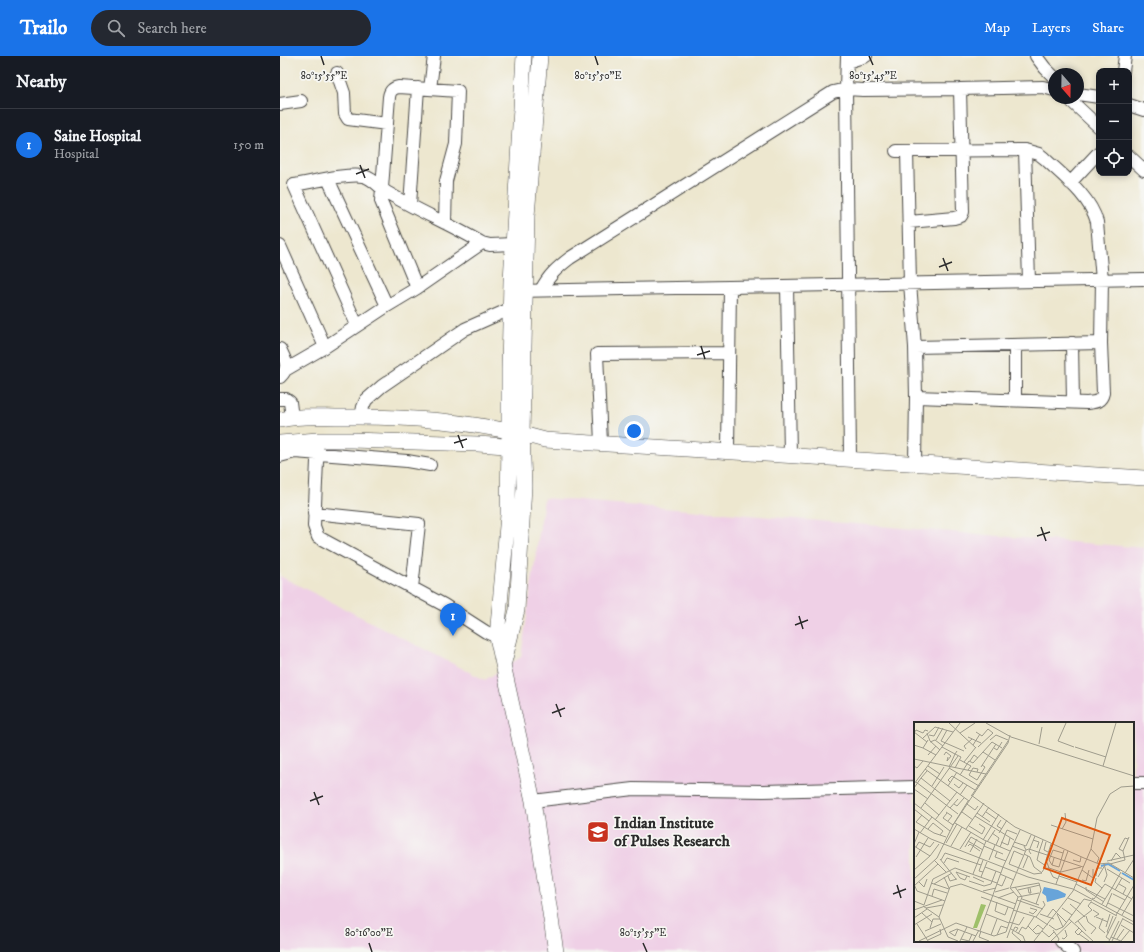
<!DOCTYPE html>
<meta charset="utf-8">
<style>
body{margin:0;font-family:"IM FELL DW Pica",serif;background:#242831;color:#f1f3f6}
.controls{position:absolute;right:12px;top:12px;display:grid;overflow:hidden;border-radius:8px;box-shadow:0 2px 6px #0003}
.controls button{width:36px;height:36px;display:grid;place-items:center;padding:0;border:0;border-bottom:1px solid #363941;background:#171b24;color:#f1f3f6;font:20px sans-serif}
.compass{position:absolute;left:768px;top:12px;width:36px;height:36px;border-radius:50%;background:#171b24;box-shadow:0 2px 6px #0003;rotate:160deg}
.you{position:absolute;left:354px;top:375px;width:14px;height:14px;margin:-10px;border:3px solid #fff;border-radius:50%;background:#1a73e8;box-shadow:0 0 0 6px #1a73e833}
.badge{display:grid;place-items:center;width:26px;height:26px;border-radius:50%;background:#1a73e8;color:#fff;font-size:13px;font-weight:700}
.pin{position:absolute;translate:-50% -33px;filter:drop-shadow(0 1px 2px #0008)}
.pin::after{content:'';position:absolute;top:21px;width:14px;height:12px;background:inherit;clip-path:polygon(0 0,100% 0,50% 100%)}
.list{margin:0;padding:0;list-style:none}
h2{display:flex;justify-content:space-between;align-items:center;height:52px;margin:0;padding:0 16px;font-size:17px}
h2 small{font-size:13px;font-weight:400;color:#9ea1a6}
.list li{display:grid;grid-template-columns:26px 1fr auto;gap:12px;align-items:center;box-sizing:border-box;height:72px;padding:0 16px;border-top:1px solid #363941}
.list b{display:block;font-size:15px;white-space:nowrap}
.list p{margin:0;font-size:13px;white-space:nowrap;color:#9ea1a6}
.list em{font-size:13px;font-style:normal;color:#9ea1a6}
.icon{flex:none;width:22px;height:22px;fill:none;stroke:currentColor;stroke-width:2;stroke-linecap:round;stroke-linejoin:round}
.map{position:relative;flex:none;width:864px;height:896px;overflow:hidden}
header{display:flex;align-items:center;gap:24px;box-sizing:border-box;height:56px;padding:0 20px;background:#1a73e8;color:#fff}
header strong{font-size:19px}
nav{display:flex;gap:22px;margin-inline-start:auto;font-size:14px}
.search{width:280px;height:36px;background:#242831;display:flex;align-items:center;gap:10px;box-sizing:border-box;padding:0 14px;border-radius:22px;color:#9ea1a6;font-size:15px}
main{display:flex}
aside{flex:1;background:#171b24}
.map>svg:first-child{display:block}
.built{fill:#efd0e6;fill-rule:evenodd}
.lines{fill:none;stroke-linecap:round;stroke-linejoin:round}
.minor-casing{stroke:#484744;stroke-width:14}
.tertiary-casing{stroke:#484744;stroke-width:16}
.minor{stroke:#fff;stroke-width:12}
.tertiary{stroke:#fff;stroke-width:15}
.ticks{fill:none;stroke:#2b2b2b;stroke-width:1.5}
.labels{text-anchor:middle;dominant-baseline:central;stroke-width:3.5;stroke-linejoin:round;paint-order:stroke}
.poi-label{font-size:16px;font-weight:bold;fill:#2b2b2b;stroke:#f6f6f2;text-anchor:start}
.inset-river{fill:none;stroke:#68a4d9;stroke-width:2}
.inset-road{fill:none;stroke:#9f9c8d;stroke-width:1}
.view{fill:#df570e;fill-opacity:0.15;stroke:#df570e;stroke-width:2}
.inset-edge{fill:none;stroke:#2b2b2b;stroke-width:2}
.ticks-label{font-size:10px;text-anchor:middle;fill:#2b2b2b;stroke:#f6f6f2;stroke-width:3.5;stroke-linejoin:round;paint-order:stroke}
</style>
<header>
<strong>Trailo</strong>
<div class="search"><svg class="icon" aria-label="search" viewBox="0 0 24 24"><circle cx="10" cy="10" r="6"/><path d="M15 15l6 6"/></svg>Search here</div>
<nav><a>Map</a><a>Layers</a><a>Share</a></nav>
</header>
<main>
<aside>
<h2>Nearby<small></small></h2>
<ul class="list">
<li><span class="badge">1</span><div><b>Saine Hospital</b><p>Hospital</p></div><em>150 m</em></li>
</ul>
</aside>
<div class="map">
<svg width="864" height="896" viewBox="0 0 864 896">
<rect width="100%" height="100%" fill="#f6f6f2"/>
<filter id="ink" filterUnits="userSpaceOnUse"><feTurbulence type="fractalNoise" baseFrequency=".025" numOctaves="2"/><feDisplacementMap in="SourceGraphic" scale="8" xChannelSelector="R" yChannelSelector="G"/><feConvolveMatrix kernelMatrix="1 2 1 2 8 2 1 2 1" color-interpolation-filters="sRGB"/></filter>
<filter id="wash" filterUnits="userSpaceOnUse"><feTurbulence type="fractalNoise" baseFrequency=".012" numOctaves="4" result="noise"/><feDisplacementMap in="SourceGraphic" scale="16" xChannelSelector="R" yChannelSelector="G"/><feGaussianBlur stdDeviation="0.9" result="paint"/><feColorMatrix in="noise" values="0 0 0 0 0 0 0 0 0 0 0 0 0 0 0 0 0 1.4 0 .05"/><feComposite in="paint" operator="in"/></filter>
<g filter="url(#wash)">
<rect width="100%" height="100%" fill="#ede7cf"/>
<!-- built -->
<path class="built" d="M264,442L864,492V896H0V520L205,624L241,601ZM635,667H853V885H635Z"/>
</g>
<g filter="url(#ink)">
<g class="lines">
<!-- minor casing -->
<g class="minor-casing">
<path id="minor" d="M567,0L566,33L570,402
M756,0L765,12L774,21
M567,6L586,0
M843,15L845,0
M57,17L64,37L65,58L68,63L107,68
M150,33L154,0
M798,38L819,41
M788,42L819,71
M0,48L21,45
M849,49L864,54
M616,95L745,94L749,225
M627,95L630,227L635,291L636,341L635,406
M849,100L864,114
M48,123L107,250
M790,127L819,96
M130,149L138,32
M629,166L674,162L681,160L683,156L680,33
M0,190L45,291
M507,230L510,398
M137,232L101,145L109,41C110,34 113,32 119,31L178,35L176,88L166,125L165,167
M261,234C269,219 277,212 290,202L553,36L566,33L583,34L680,33L763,31L774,34
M236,235L864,223
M77,269L14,129C32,126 67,117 83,120C94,122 99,132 108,137C138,155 172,169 202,187L210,189L233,188
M792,287L793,346
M635,291L821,287
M0,293C5,304 11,311 0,321
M7,313L45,291L107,250L137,232L202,187
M636,341L807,347C815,346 821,346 823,337L821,287L822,224L817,166C810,140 783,120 764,102L759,98L745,94
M0,343H6L10,346L12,362
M735,344V289
M81,361L83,351L86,344L102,330L185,273L230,253
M38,384L34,470L38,481L164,549L206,576L217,581
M321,387L317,298L449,297
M448,394L450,231
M0,400L15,396L127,405L150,409
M34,457L139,468L132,532
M853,727H864
M253,745L353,733L484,735L635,731
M781,885L793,896"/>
</g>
<!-- tertiary casing -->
<g class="tertiary-casing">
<path id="tertiary" d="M244,0L231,225L229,313V382L228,459L217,581L253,745L276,896
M0,364C19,359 41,361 61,361C129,360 199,365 265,384L864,422
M0,387L38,384H71L198,388L239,391
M224,606L237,554L244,430L242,377L247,160L260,0"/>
</g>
<!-- minor -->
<use href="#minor" class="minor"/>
<!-- tertiary -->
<use href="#tertiary" class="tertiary"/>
</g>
</g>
<!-- ticks -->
<path class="ticks" d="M41,0L44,9M315,0L318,9M589,0L593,9M80,109L85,122M76,118L89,113M663,202L668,215M659,211L672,206M421,290L425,303M417,299L430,295M178,379L183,392M174,387L187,383M761,471L766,485M757,480L770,476M519,560L523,573M515,569L528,564M276,648L281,661M272,657L285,652M34,736L39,749M30,745L43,740M617,829L621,842M613,838L626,833M89,887L92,896M363,887L367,896"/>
<!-- icons -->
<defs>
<g id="university-square" transform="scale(1.15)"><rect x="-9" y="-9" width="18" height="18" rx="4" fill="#c8321e" stroke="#f6f6f2"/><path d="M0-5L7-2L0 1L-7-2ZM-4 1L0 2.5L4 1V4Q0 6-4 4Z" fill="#fff"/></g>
</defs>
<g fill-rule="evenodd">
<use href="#university-square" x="318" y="776"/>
</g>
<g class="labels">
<!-- poi labels -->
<g class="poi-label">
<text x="334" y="767">Indian Institute<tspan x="334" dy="18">of Pulses Research</tspan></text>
</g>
</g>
<!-- overview -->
<g transform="translate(634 666)">
<rect width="220" height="220" fill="#ede7cf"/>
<path d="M67,182L72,183L63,206H59Z" fill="#9ec069"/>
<path d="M130,165L144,168L152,172L151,175L133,180L132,174L128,171Z" fill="#68a4d9"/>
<path class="inset-river" d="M187,144L194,142L206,149M208,151L220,158"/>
<path class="inset-road" d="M35,1L62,26M72,1L97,15L220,54M152,1L144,19L160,25M33,8L27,19L50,29M0,10L13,20M62,10L68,14L74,7L79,11L64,25M0,11L2,8L9,11L11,8L14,9M13,11L16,19L26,28M46,11L61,1M15,13L20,14L25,5M54,15L67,21M9,16L21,5L39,10M22,18L29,6M76,18L82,13L94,18M16,20L21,18L29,24M125,22L128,5M0,23L9,26L14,18M59,23L66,12M28,25L41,32L35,45M161,25L192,35M9,26L22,33M80,26L83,28L88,20M52,27L50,24L58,17M69,30L81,38M14,33L22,24M30,33L32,30L37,34L33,39L34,35M0,37L72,52M46,38L57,44L54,48M56,39L60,33L64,36M50,40L62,25M0,44L3,46L9,39M14,44L26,52M189,44L202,1M67,45L82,22M35,46L65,64M41,46L47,35L41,32L43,29M11,47L55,79M13,49L7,56L36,79M63,50L64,47L59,46L55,53L63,58L71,45L68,43M46,53L55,39L59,41L78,20L88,26M2,60L44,92M36,60L34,58L38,54L61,68M0,62L46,1M40,62L45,66L49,61M18,64L30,45M34,64L43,50M0,66L7,56M0,67L14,77M46,73L53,63M57,73L101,105L170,136L185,142L195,141L220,156M58,73L94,19M0,81L36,109M11,81L25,93M40,82L43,84L50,76M53,82L61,88L64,84M7,86L44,34M36,86L44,77M0,87L15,99M32,90L38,94L34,99M48,90L59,98M72,90L82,97M33,91L29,96L39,103M63,91L76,100M8,93L2,100L20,111L32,115M61,94L100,118M68,95L75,85M21,98L43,70M87,98L83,104L88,107M41,101L70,118L96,129M39,103L54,79M137,103L179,117M55,104L68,112L71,106L65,102M0,107L17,117L114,155L159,167L220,200M14,107L19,101L29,109L26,113M52,107L70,81M148,107L152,100L151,91M6,111L18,95M78,111L85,116L82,123M85,111L93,98M69,118L85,92M119,118L125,120L123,126M54,119L69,128M73,120L81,108M87,120L94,123L96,116M100,120L112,124L117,113M132,120L130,128L134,130M32,121L43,102M0,122L5,110M137,122L132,138L135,146L147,150L167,145M0,124L16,134M37,124L48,105M54,124L56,122L66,129M70,124L89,132M98,124L111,129M2,125L5,120L16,125L20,120M51,125L57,115L71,123M86,125L93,108L103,112M46,127L57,110M177,127L185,136L183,141M112,128L115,127L169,145M209,129L205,127L211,116L214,117M56,130L63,117M83,130L81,135L92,139M125,130L123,138L132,144L128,150M125,130L129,118M117,132L115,129L121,114M109,133L100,129L95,142L120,152L128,151L120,145L116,135L110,132M2,135L14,116M140,136L138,143L145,145M26,137L42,157M20,138L32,150M27,138L31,131L67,143M69,138L65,149L69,150M75,138L81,123M159,138L166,140L167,135M193,139L220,133M197,139L202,131L207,136M30,141L33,136L45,140M196,142L211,138L209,129L215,115M138,143L135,138L139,128L149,131M71,145L87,151M134,145L139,155L144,157M145,145L150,128M109,146L114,134M193,147L216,161M0,148L16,134L25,122M168,148L179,156V147M207,150L198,166L218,177M211,151L220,137M59,152L72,119M86,152L100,158M34,154L36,159L43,157M53,154L51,158L46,156L42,150L56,155M145,154L163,160M182,154L183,146H188M30,155L35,166M59,155L70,160M67,155L73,140M184,155L191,143M182,156L181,160L188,166M0,157L23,136L39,103L94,21L96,13M168,158L172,159L175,148M55,159L70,164L77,162L82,149M5,160L10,165L13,157M190,160L193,153L190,142M17,161L35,167M0,162L3,169L31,179M20,162L38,151M83,162L88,164L92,155M142,162L154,129M162,162L191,177M205,162L212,166L209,172M0,164L24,142M172,165V168L190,180M97,166L125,161L127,168L122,182M114,166L115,171H117L116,166M104,168L126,163M201,168L208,156M69,169L82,166M81,170L95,166M199,172L211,178M18,174L20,167L33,171M67,175L100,187M104,175L125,171M84,176L100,170M154,176L167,182M178,176L180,177L191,162L198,166M108,177L125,183M103,178L129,187M0,179L10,183L19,157L41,146L83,161M83,180L81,189L91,193L94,185M194,181L220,194M156,182L171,195M188,182L198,166M9,184L25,195M192,185L198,171M12,186L29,183M148,186L158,193M0,188L28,178M99,188L122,195L134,203M179,188L185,192L180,195M115,190L119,192L123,188L116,186M8,191L18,200M72,192L95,201M126,192L140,197M143,192L149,205M202,193L220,163M208,193L220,173M172,194L174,200L182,206L177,212M122,195L131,183L129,179M133,195L139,187L153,201M182,195L194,200M0,196L13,187M189,196L185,206L191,211M155,197L165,206M209,197L220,203M164,199L172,209M95,200L105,203L110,195M161,201L178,188L174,184L177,180L203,194M3,202L14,219M0,203L18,192M135,203L142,208L149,205L170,177L178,179M207,203L220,211M114,204L122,212L126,211M192,205L196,192M16,206L19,197H26M165,206L168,209L164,213L161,210ZM97,207L109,214L111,219M119,208L124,203L129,207M139,208L145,217L144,219M11,209L27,202M66,209L89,145L106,108M67,209L65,215L75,219M128,209L135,215L140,210M168,209L179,219M35,210L41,214L44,207M36,210L43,207L62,214M98,211L101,205L104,206L102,209M98,211L107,219M195,211L193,210L199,194M104,212L108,205L112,207L120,195M165,212L175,219M77,213L83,197M83,213L87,204L93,206M197,215L207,219L216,208M93,216L108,175L101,165M148,216L150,217L153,214L151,208M47,217L55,219L58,212M203,217L210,207M14,218L27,212L26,207M196,218L192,215L202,195M5,219L42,201L80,214L92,210L104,175L96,166L112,128L110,124M44,219L34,215L25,195L36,165L47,162L102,182M46,219L53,205M59,219L65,208M120,219L159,169L177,127L183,96L196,72L207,65L220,64M137,219L158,199M195,219L205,199M198,219L209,196"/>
<path class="view" d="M148,96L196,113L177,163L130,146Z"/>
<rect width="220" height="220" class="inset-edge"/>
</g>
<g class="ticks-label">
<text x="44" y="23">80°15'55"E</text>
<text x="318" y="23">80°15'50"E</text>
<text x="593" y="23">80°15'45"E</text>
<text x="89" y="880">80°16'00"E</text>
<text x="363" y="880">80°15'55"E</text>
</g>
</svg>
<div class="controls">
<button>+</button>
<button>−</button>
<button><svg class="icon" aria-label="locate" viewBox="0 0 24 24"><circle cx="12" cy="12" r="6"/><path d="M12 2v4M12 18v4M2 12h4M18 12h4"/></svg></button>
</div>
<svg class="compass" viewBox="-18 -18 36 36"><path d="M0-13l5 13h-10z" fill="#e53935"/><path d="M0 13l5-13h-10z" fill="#9ea1a6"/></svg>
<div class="you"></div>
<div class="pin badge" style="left:173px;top:580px">1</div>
</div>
</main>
